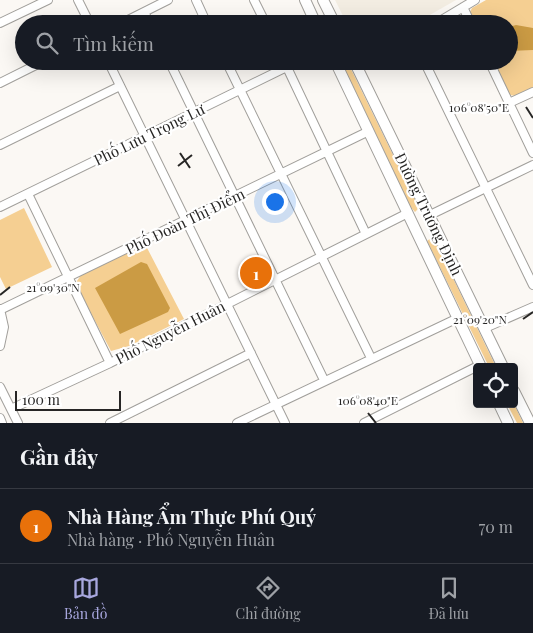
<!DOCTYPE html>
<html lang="vi">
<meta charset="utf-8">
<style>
body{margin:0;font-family:"Playfair Display",serif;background:#242831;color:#f1f3f6}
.controls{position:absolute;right:15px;bottom:15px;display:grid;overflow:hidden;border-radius:5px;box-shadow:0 5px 20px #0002}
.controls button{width:45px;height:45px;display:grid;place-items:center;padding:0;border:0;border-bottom:1px solid #363941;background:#171b24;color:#f1f3f6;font:25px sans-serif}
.scale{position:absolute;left:15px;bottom:12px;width:106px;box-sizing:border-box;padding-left:5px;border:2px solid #272625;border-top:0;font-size:14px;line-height:18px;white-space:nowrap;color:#272625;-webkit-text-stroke:4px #fff;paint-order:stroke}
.you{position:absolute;left:274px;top:201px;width:18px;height:18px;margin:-12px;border:4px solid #fff;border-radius:50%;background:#1a73e8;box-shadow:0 0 0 8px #1a73e833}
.badge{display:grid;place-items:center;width:32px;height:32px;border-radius:50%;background:#a8a7de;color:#fff;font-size:16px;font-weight:700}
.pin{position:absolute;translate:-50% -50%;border:2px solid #fff;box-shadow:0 1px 5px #0006}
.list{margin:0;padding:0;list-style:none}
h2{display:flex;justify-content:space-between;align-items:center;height:65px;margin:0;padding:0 20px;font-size:21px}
h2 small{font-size:16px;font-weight:400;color:#9ea1a6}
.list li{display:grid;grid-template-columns:32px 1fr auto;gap:15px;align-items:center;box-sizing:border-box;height:75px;padding:0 20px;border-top:1px solid #363941}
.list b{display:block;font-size:19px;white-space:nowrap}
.list p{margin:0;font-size:16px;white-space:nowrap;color:#9ea1a6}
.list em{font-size:16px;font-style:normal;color:#9ea1a6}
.icon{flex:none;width:28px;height:28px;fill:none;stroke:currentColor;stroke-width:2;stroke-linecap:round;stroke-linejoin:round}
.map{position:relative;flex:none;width:533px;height:423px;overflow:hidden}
.search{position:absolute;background:#171b24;box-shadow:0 5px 20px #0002;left:15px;right:15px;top:15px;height:55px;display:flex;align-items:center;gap:12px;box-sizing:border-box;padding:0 18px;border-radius:28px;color:#9ea1a6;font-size:19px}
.sheet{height:140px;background:#171b24}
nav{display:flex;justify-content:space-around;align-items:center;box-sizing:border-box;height:70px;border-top:1px solid #363941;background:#171b24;font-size:14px;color:#9ea1a6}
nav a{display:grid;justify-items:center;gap:2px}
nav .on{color:#a8a7de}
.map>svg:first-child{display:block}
.built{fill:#f3ede2}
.green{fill:#f5cf92}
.water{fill:#cb9b44}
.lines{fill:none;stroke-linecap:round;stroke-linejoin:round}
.minor-casing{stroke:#a19f9b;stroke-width:10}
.major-casing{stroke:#a19f9b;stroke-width:12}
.minor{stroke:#fff;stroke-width:8}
.major{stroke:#fff;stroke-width:10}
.ticks{fill:none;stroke:#272625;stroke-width:2}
.labels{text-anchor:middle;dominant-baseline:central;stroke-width:4.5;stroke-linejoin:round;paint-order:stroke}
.street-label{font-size:15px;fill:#272625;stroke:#fff}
.ticks-label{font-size:12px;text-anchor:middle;fill:#272625;stroke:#fff;stroke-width:4.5;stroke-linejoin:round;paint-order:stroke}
</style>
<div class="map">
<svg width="533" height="423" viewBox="0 0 533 423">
<rect width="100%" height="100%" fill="#fbf8f4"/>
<!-- built -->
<path class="built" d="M335,0H456L414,24H347Z"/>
<!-- green -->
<path class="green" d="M486,0H533V89L517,96L509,95L492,61H509V24H474L469,14L472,8Z
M340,61H347L417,204L419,208L415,212L409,205Z
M24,208L52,267L6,289L0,277V220Z
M431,238L435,241L496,367H489L427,241Z
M145,244L184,319L129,346L111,351L78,289L77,281L81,275Z
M507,404H514L523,423H517Z"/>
<!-- water -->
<path class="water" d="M516,25L533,28V50L509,51V27Z
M141,262L147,264L170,308L168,312L120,334L95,288Z"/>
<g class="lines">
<!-- minor casing -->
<g class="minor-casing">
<path id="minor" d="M78,0L90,24
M196,0L207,24
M254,0L266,24
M463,7L471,24
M144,12L150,24
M0,23L48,0
M120,24L168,0
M435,24L475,0
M108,61L285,423
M169,61L324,380
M226,61L371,358
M284,61L366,234
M424,61L533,285
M489,61L533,153
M0,83L44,61
M509,103L533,92
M0,145L120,86
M28,194L110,363
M0,207L299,61
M430,215L533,165
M0,309L4,327L0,346
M0,310L369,131
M485,328L533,307
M0,387L18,423
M11,409L110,363L408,213
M0,418L2,423
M110,423L251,353
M237,423L458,318
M364,423L480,365"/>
</g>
<!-- major casing -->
<g class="major-casing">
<path id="major" d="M305,0L316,24
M323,0L335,24
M335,61L481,367
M354,61L503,367
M514,391L530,423
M499,404L508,423"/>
</g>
<!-- minor -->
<use href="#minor" class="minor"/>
<!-- major -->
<use href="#major" class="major"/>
</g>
<!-- ticks -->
<path class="ticks" d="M526,107L533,118M180,153L190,168M178,166L192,155M0,295L10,287M523,319L533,312M368,413L376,423"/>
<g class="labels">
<!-- street labels -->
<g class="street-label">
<text transform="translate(149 134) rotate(-26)">Phố Lưu Trọng Lư</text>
<text transform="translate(429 214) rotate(64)">Đường Trương Định</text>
<text transform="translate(185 221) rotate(-26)">Phố Đoàn Thị Điểm</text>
<text transform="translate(170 332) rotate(-27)">Phố Nguyễn Huân</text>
</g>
</g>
<g class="ticks-label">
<text x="479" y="112">106°08'50"E</text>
<text x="53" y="292">21°09'30"N</text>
<text x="480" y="324">21°09'20"N</text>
<text x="368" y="405">106°08'40"E</text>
</g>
</svg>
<div class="controls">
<button><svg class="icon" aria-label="locate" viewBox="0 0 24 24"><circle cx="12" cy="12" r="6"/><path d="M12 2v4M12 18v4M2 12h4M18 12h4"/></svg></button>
</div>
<div class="scale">100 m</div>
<div class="you"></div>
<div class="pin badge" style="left:256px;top:273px;background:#e8710a">1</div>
<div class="search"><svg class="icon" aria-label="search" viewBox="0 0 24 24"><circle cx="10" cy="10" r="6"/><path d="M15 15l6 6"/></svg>Tìm kiếm</div>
</div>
<section class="sheet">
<h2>Gần đây<small></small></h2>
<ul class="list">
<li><span class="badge" style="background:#e8710a">1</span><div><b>Nhà Hàng Ẩm Thực Phú Quý</b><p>Nhà hàng · Phố Nguyễn Huân</p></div><em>70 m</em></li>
</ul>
</section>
<nav>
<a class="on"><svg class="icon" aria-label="map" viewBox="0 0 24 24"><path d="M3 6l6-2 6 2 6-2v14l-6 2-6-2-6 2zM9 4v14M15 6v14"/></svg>Bản đồ</a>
<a><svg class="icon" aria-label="directions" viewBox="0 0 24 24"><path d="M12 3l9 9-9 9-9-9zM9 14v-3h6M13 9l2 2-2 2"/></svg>Chỉ đường</a>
<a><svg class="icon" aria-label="saved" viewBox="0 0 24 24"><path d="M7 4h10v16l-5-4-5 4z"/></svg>Đã lưu</a>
</nav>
